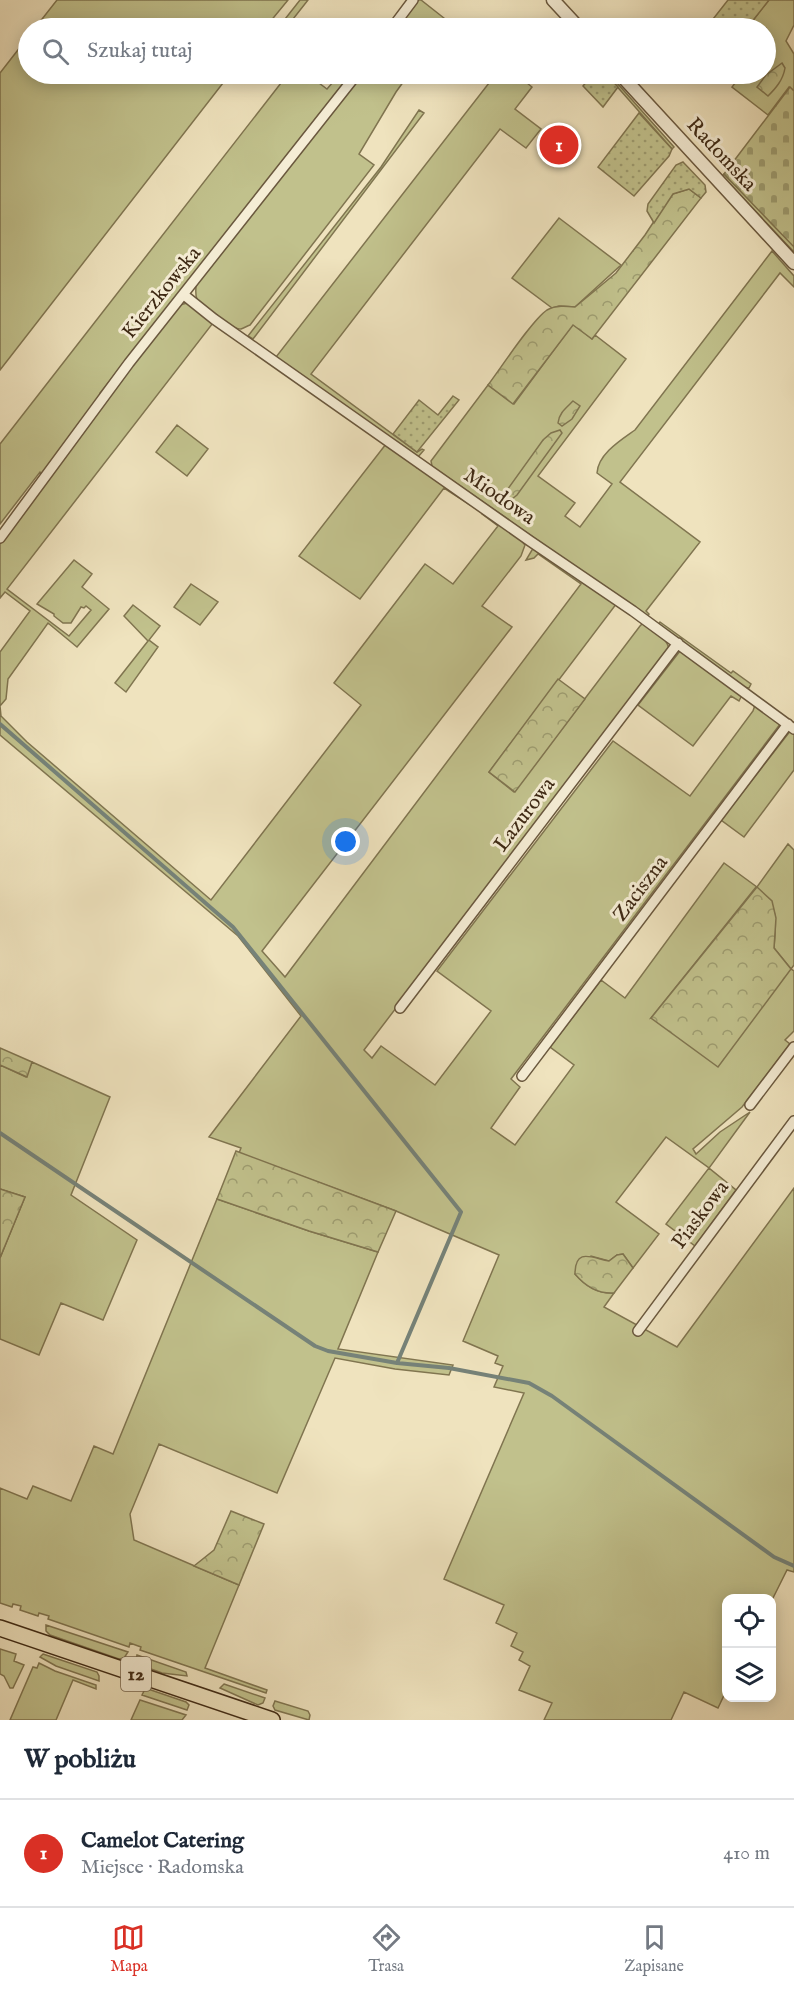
<!DOCTYPE html>
<html lang="pl">
<meta charset="utf-8">
<style>
body{margin:0;font-family:"IM FELL English",serif;background:#f2f2f3;color:#1f2937}
.controls{position:absolute;right:18px;bottom:18px;display:grid;overflow:hidden;border-radius:12px;box-shadow:0 3px 15px #0003}
.controls button{width:54px;height:54px;display:grid;place-items:center;padding:0;border:0;border-bottom:2px solid #e0e1e3;background:#fff;color:#1f2937;font:30px sans-serif}
.you{position:absolute;left:346px;top:842px;width:21px;height:21px;margin:-15px;border:4px solid #fff;border-radius:50%;background:#1a73e8;box-shadow:0 0 0 9px #1a73e833}
.badge{display:grid;place-items:center;width:39px;height:39px;border-radius:50%;background:#d93025;color:#fff;font-size:20px;font-weight:700}
.pin{position:absolute;translate:-50% -50%;border:3px solid #fff;box-shadow:0 2px 6px #0006}
.list{margin:0;padding:0;list-style:none}
h2{display:flex;justify-content:space-between;align-items:center;height:78px;margin:0;padding:0 24px;font-size:26px}
h2 small{font-size:20px;font-weight:400;color:#747a83}
.list li{display:grid;grid-template-columns:39px 1fr auto;gap:18px;align-items:center;box-sizing:border-box;height:108px;padding:0 24px;border-top:2px solid #e0e1e3}
.list b{display:block;font-size:22px;white-space:nowrap}
.list p{margin:0;font-size:20px;white-space:nowrap;color:#747a83}
.list em{font-size:20px;font-style:normal;color:#747a83}
.icon{flex:none;width:33px;height:33px;fill:none;stroke:currentColor;stroke-width:2;stroke-linecap:round;stroke-linejoin:round}
.map{position:relative;flex:none;width:794px;height:1720px;overflow:hidden}
.search{position:absolute;background:#fff;box-shadow:0 3px 15px #0003;left:18px;right:18px;top:18px;height:66px;display:flex;align-items:center;gap:15px;box-sizing:border-box;padding:0 21px;border-radius:33px;color:#747a83;font-size:22px}
.sheet{height:186px;background:#fff}
nav{display:flex;justify-content:space-around;align-items:center;box-sizing:border-box;height:84px;border-top:2px solid #e0e1e3;background:#fff;font-size:16px;color:#747a83}
nav a{display:grid;justify-items:center;gap:3px}
nav .on{color:#d93025}
.map>svg:first-child{display:block}
.grass{fill:#c1c18c;stroke:#807550;stroke-width:1.5;fill-rule:evenodd}
.forest{fill:url(#forest-crowns);stroke:#807550;stroke-width:1.5}
.cemetery{fill:url(#cemetery-stones);stroke:#807550;stroke-width:1.5}
.park{fill:url(#park-dots);stroke:#807550;stroke-width:1.5}
.lines{fill:none;stroke-linecap:round;stroke-linejoin:round}
.stream{stroke:#768278;stroke-width:4}
.minor-casing{stroke:#6a583e;stroke-width:12}
.tertiary-casing{stroke:#6a583e;stroke-width:15}
.primary-casing{stroke:#3e2914;stroke-width:18}
.minor{stroke:#f5edd5;stroke-width:9}
.tertiary{stroke:#f5edd5;stroke-width:12}
.primary{stroke:#efe3be;stroke-width:15}
.labels{text-anchor:middle;dominant-baseline:central;stroke-width:6;stroke-linejoin:round;paint-order:stroke}
.shield{fill:#f5edd5;stroke:#75644e;stroke-width:1.5}
.shield-label{font-size:20px;font-weight:bold;fill:#3e2914}
.street-label{font-size:21px;fill:#3e2914;stroke:#f5edd5}
</style>
<div class="map">
<svg width="794" height="1720" viewBox="0 0 794 1720">
<defs>
<pattern id="forest-crowns" width="20" height="18" patternUnits="userSpaceOnUse" patternTransform="scale(1.5)"><rect width="20" height="18" fill="#c1c18c"/><path d="M2 6a3 3 0 1 1 6 0M12 15a3 3 0 1 1 6 0" fill="none" stroke="#9e9d71"/></pattern>
<pattern id="cemetery-stones" width="16" height="16" patternUnits="userSpaceOnUse" patternTransform="scale(1.5)"><rect width="16" height="16" fill="#c1c18c"/><path d="M2 7V4a2 2 0 0 1 4 0v3zM10 15v-3a2 2 0 0 1 4 0v3z" fill="#9e9d71"/></pattern>
<pattern id="park-dots" width="8" height="8" patternUnits="userSpaceOnUse" patternTransform="scale(1.5)"><rect width="8" height="8" fill="#c1c18c"/><path d="M2 2h.1M6 6h.1" fill="none" stroke="#9e9d71" stroke-width="1.8" stroke-linecap="round"/></pattern>
</defs>
<rect width="100%" height="100%" fill="#efe3be"/>
<filter id="stains"><feTurbulence type="fractalNoise" baseFrequency=".00333" numOctaves="4"/><feColorMatrix values="0 0 0 0 .2 0 0 0 0 .09 0 0 0 0 .02 0 0 0 .5 -.17"/></filter>
<radialGradient id="worn" r=".72"><stop offset=".6" stop-color="#630" stop-opacity="0"/><stop offset="1" stop-color="#630" stop-opacity=".3"/></radialGradient>
<!-- grass -->
<path class="grass" d="M57,0H288L265,28H35Z
M300,0H308L286,28H278Z
M418,0H421L449,22L444,28H396Z
M769,0H794V25L786,41L794,54V91L789,87L768,115L732,87L742,74H766V28H747Z
M28,37V74H230L0,370V73Z
M288,74H307L327,89L340,74H351L100,393L107,398L180,305L187,303L213,323L7,589L69,636L91,610L86,606L84,608L81,607L71,623H63L54,616V614L37,604L74,560L92,574L82,587L109,609L77,647L48,623L8,679L6,699L0,706L1,716L27,742L211,900L361,705L334,683L425,564L453,584L498,526L482,514L484,512L520,539L525,545L521,556L482,606L512,627L262,951L285,977L581,584L538,554L534,558L526,560L532,550L535,548L617,603L489,772L514,792L640,626L644,622C653,630 668,638 669,650L364,1050L372,1058L381,1046L435,1085L491,1011L437,971L613,741L690,796L753,711L755,705L781,723L511,1079L520,1087L491,1128L515,1145L574,1065L550,1047L601,980L625,998L724,863L757,887L788,844L794,850V965L791,969L794,971V1031L785,1040L790,1044L742,1107L693,1149L696,1154L720,1132L750,1112L709,1168L736,1190L695,1246L666,1224L709,1168L666,1137L616,1202L659,1234L633,1268L623,1254L617,1255L609,1261L591,1256L575,1274C586,1286 597,1294 614,1293L604,1307L677,1347L794,1188V1572L787,1570L772,1600V1598H726V1691L718,1708L684,1692L671,1720H544L552,1703L519,1690L530,1666L519,1660L523,1652L511,1646L517,1633L496,1623L504,1605L444,1579L524,1393L494,1387L503,1366L495,1363L498,1356L463,1341L499,1255L396,1211L239,1153L241,1148L209,1137L301,1016L238,936L0,735V652L30,611L5,592L0,598V542L48,479L40,472L0,524V444ZM756,887C780,907 776,920 774,948L791,969L651,1018Z
M361,74H409L396,92L359,154L374,165L250,325C247,326 244,328 241,329C233,329 201,307 197,299C195,295 196,290 196,285Z
M496,74H516L532,87L515,109L541,129L526,148L500,129L311,374L417,452L422,449L424,450L418,457L276,357Z
M606,74H609L674,147L672,149Z
M419,110L424,113L253,339L248,336L381,167Z
M724,174L794,246V252L722,176Z
M559,218L621,265L575,307L559,306L552,308L512,278Z
M772,251L794,276V287L780,273L620,482L700,542L646,611L649,614L647,617L432,466L431,461L488,385L514,404L573,324L592,339L595,335L626,359L538,476L575,503L565,516L580,527L612,484L597,473C598,454 621,440 635,430Z
M177,425L208,449L187,476L156,452Z
M386,444L415,463L417,468L426,471L471,503L470,505L444,488L360,599L299,556Z
M191,584L218,602L200,625L174,607Z
M133,605L160,626L149,640L158,647L126,692L115,683L148,641L124,616Z
M660,622L731,673L733,671L751,684L749,688L743,687L658,625Z
M680,651L742,695L739,701L731,696L693,746L638,705Z
M791,730L794,732V770L744,837L721,820Z
M32,1062L110,1097L71,1195L137,1240L103,1320L61,1303L39,1355L0,1339V1258L25,1197L0,1189V1065L26,1077Z
M217,1199L309,1231L378,1252L338,1349L453,1365L449,1375L395,1369L335,1358L277,1493L159,1444L130,1514L134,1540L239,1585L205,1668L267,1690L266,1693L140,1650L141,1647L130,1643L129,1647L48,1619L49,1616L39,1613L38,1616L20,1610L21,1606L13,1604L12,1607L0,1603V1488L27,1499L33,1486L71,1501L94,1446L113,1454Z
M46,1625L128,1652L124,1658L119,1659L50,1635L46,1631Z
M0,1649L16,1654L14,1661L24,1665L13,1688H10L4,1676L0,1674Z
M43,1654L97,1672L99,1676V1681L56,1666L40,1657Z
M137,1655L186,1672L187,1676L162,1673L137,1664L136,1660Z
M39,1663L55,1671L96,1685V1689L73,1680L56,1720H10L33,1667L37,1668Z
M224,1684L265,1698L263,1703L258,1705L220,1688Z
M145,1689H148L186,1702L189,1705L187,1710L142,1695Z
M140,1700L186,1715L182,1720H131Z
M275,1701L308,1711L310,1715L309,1720L275,1710L273,1706Z"/>
<!-- forest -->
<path class="forest" d="M782,63L785,68C783,80 776,88 768,96L757,87L766,75Z
M689,189L701,198L592,339L573,325L513,404L488,385C501,368 532,320 547,310C556,305 566,306 575,307L616,273L645,235L672,194Z
M573,401L580,406L572,419L562,426L558,423C559,413 566,408 573,401Z
M560,430L562,433L517,495L512,499L506,497L505,493L543,440L551,433Z
M558,679L585,699L515,792L489,772Z
M757,887L772,901L776,918L774,948L791,969L718,1067L651,1018Z
M0,1048L32,1062L27,1077L0,1065Z
M236,1151L396,1211L378,1252L309,1231L217,1199Z
M0,1189L25,1197L0,1258Z
M623,1254L633,1268L614,1293C597,1294 585,1286 575,1274C575,1247 592,1258 609,1261L617,1255Z
M231,1511L264,1524L239,1585L194,1566L214,1550Z"/>
<!-- cemetery -->
<path class="cemetery" d="M790,87L794,91V247L724,174Z"/>
<!-- park -->
<path class="park" d="M728,0H769L747,28H706Z
M593,74H606L618,87L603,107L583,86Z
M639,113L672,149L669,156L634,196L598,167Z
M683,162L705,185L706,192L701,198L689,189L673,194L654,223L647,211L648,204L676,165Z
M453,396L459,400L417,452L393,434L419,400L438,415Z"/>
<g class="lines">
<!-- stream -->
<path class="stream" d="M0,724L233,927L461,1212L397,1363
M0,1133L315,1346L328,1351L397,1363L449,1368L529,1383L552,1396L774,1557L794,1566"/>
<!-- minor casing -->
<g class="minor-casing">
<path id="minor" d="M392,28L413,0
M184,295L214,319L530,541L633,611L794,729
M0,538L129,363L357,74
M400,1008L678,643
M522,1076L788,724
M750,1105L794,1047
M638,1331L794,1121"/>
</g>
<!-- tertiary casing -->
<g class="tertiary-casing">
<path id="tertiary" d="M553,0L579,28
M620,74L794,263"/>
</g>
<!-- primary casing -->
<g class="primary-casing">
<path id="primary" d="M0,1628L272,1720"/>
</g>
<!-- minor -->
<use href="#minor" class="minor"/>
<!-- tertiary -->
<use href="#tertiary" class="tertiary"/>
<!-- primary -->
<use href="#primary" class="primary"/>
</g>
<g class="labels">
<!-- shield labels -->
<rect class="shield" x="121" y="1657" width="30" height="34" rx="4.5"/>
<g class="shield-label">
<text x="136" y="1674">12</text>
</g>
<!-- street labels -->
<g class="street-label">
<text transform="translate(721 155) rotate(47)">Radomska</text>
<text transform="translate(162 293) rotate(-51)">Kierzkowska</text>
<text transform="translate(499 497) rotate(35)">Miodowa</text>
<text transform="translate(525 815) rotate(-53)">Lazurowa</text>
<text transform="translate(641 889) rotate(-53)">Zaciszna</text>
<text transform="translate(701 1215) rotate(-53)">Piaskowa</text>
</g>
</g>
<rect width="100%" height="100%" filter="url(#stains)"/>
<rect width="100%" height="100%" fill="url(#worn)"/>
</svg>
<div class="controls">
<button><svg class="icon" aria-label="locate" viewBox="0 0 24 24"><circle cx="12" cy="12" r="6"/><path d="M12 2v4M12 18v4M2 12h4M18 12h4"/></svg></button>
<button><svg class="icon" aria-label="layers" viewBox="0 0 24 24"><path d="M12 4l9 5-9 5-9-5zM3 14l9 5 9-5"/></svg></button>
</div>
<div class="you"></div>
<div class="pin badge" style="left:559px;top:145px">1</div>
<div class="search"><svg class="icon" aria-label="search" viewBox="0 0 24 24"><circle cx="10" cy="10" r="6"/><path d="M15 15l6 6"/></svg>Szukaj tutaj</div>
</div>
<section class="sheet">
<h2>W pobliżu<small></small></h2>
<ul class="list">
<li><span class="badge">1</span><div><b>Camelot Catering</b><p>Miejsce · Radomska</p></div><em>410 m</em></li>
</ul>
</section>
<nav>
<a class="on"><svg class="icon" aria-label="map" viewBox="0 0 24 24"><path d="M3 6l6-2 6 2 6-2v14l-6 2-6-2-6 2zM9 4v14M15 6v14"/></svg>Mapa</a>
<a><svg class="icon" aria-label="directions" viewBox="0 0 24 24"><path d="M12 3l9 9-9 9-9-9zM9 14v-3h6M13 9l2 2-2 2"/></svg>Trasa</a>
<a><svg class="icon" aria-label="saved" viewBox="0 0 24 24"><path d="M7 4h10v16l-5-4-5 4z"/></svg>Zapisane</a>
</nav>
